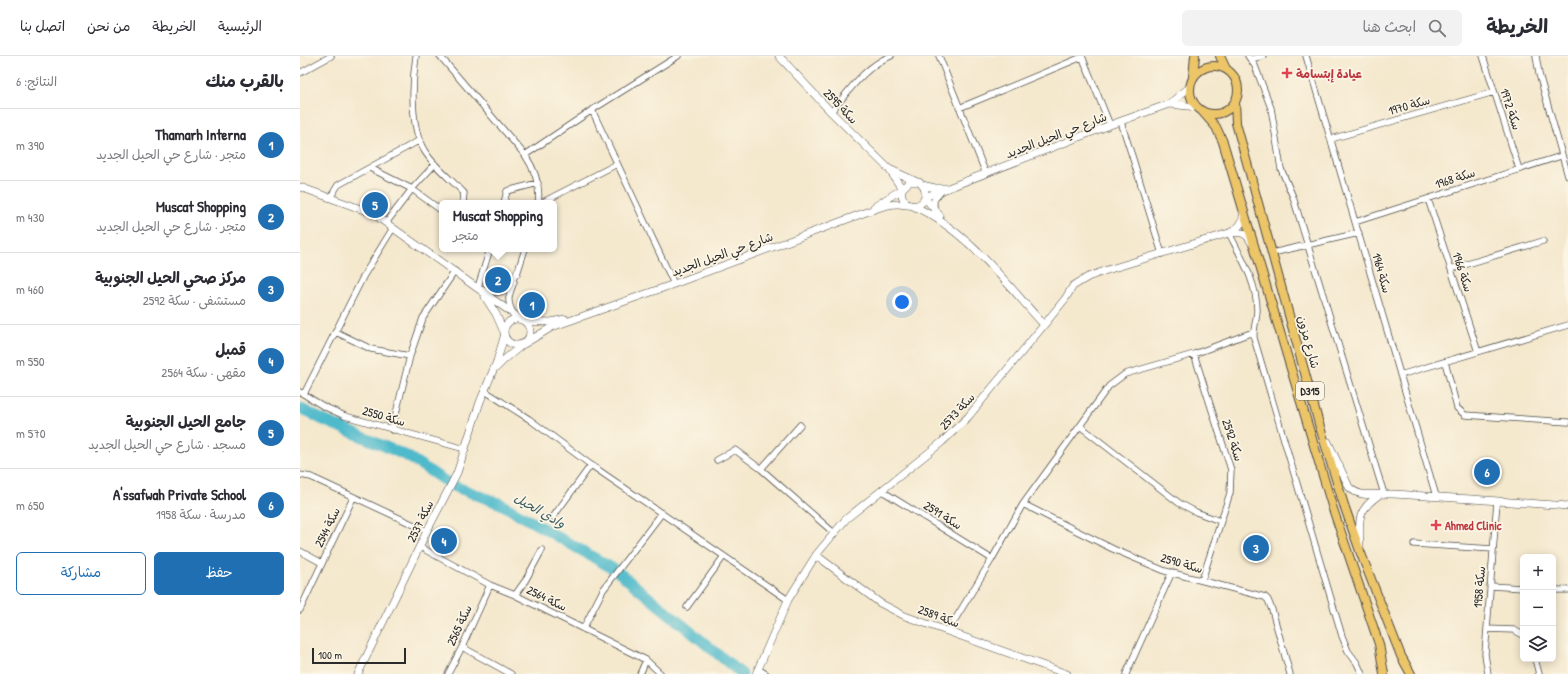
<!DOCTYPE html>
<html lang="ar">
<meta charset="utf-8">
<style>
body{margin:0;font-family:"Patrick Hand","Playpen Sans Arabic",sans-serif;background:#f2f2f3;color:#2b2b33;direction:rtl}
.controls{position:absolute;right:12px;bottom:12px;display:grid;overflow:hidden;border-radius:6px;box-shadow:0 2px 10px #0003}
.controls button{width:36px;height:36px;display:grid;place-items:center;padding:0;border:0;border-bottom:1px solid #e1e1e2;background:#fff;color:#2b2b33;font:20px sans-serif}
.scale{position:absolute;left:12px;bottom:10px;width:94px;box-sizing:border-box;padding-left:4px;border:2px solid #2b2b2b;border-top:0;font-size:11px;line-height:14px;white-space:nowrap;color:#2b2b2b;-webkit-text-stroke:3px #fcf5e5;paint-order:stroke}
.you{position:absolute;left:602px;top:246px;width:14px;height:14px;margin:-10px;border:3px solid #fff;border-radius:50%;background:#1a73e8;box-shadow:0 0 0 6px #1a73e833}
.badge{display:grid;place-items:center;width:26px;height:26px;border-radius:50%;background:#1f6fb2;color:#fff;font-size:13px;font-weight:700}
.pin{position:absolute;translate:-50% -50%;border:2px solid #fff;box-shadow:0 1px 4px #0006}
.popup{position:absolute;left:139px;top:144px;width:118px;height:52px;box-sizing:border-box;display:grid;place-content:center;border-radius:6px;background:#fff;filter:drop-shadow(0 1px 3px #0005);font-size:13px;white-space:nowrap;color:#7c7c81}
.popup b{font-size:15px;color:#2b2b33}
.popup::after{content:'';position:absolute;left:50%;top:100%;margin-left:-8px;border:8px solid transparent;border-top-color:#fff}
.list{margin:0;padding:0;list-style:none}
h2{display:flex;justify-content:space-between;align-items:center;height:52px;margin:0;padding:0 16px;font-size:17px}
h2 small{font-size:13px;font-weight:400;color:#7c7c81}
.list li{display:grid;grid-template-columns:26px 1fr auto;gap:12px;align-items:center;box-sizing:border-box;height:72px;padding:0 16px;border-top:1px solid #e1e1e2}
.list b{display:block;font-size:15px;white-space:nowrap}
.list p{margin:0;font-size:13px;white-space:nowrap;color:#7c7c81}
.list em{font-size:13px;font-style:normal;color:#7c7c81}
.actions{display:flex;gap:8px;padding:12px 16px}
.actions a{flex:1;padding:9px 0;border:1px solid #1f6fb2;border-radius:6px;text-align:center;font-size:14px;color:#1f6fb2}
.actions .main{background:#1f6fb2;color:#fff}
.icon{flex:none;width:22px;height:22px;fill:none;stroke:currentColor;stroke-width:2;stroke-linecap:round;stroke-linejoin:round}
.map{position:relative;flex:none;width:1268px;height:618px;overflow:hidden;direction:ltr}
header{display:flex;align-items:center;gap:24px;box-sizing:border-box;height:56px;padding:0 20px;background:#fff;border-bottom:1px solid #e1e1e2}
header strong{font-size:19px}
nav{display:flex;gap:22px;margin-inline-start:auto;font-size:14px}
.search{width:280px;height:36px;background:#f2f2f3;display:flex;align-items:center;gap:10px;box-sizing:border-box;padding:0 14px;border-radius:6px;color:#7c7c81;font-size:15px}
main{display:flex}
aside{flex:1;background:#fff}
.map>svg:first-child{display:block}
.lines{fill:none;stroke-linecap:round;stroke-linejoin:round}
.river{stroke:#4fbacb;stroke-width:11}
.minor-casing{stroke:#494743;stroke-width:7}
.tertiary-casing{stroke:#494743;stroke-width:8}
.primary-casing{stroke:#494743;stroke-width:10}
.minor{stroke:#fff;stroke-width:5.5}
.tertiary{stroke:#fff;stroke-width:7}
.primary{stroke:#edc569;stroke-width:8}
.health-dot{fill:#e0444e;stroke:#fcf5e5;stroke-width:1.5}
.labels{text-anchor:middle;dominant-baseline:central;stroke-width:3.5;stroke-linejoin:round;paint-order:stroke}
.shield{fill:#fcf5e5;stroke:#6a6863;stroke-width:1}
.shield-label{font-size:11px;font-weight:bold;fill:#2b2b2b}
.health-label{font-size:12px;font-weight:bold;fill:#be3a42;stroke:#fcf5e5;text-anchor:start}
.street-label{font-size:12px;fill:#2b2b2b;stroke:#fcf5e5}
.water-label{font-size:13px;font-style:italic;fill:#385d63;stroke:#fcf5e5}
</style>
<header>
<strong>الخريطة</strong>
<div class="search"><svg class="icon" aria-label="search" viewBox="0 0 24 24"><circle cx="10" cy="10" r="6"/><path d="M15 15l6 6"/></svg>ابحث هنا</div>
<nav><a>الرئيسية</a><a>الخريطة</a><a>من نحن</a><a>اتصل بنا</a></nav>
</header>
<main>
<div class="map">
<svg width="1268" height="618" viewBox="0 0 1268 618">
<rect width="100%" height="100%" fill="#fcf5e5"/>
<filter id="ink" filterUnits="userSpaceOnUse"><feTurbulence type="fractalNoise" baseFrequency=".025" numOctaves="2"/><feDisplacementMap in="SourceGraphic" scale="8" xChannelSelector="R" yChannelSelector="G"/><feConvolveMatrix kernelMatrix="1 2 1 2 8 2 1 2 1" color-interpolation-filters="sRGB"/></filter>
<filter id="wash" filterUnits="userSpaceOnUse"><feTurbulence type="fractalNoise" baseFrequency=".012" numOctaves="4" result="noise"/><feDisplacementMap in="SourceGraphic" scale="16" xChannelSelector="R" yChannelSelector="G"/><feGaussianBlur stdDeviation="0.9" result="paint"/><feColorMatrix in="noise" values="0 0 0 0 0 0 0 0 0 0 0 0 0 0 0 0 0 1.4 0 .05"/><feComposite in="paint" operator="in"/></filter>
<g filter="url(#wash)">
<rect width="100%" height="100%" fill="#f4e8cd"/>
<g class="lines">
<!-- river -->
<path class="river" d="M0,352L21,363L107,400L151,429L201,448L317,515L442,618"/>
</g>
</g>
<g filter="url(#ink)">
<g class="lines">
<!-- minor casing -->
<g class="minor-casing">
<path id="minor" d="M116,0C112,26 110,71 124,94C133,110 151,123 164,137L163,147
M140,0L225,99C235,114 241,129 238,147
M639,0L686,118
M782,0L810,69
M948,0L955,10L971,52L981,113L993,141L1084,438
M1006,0L1136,440
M1183,0L1219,113
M1236,0L1239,18L1268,120
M951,3L963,0
M0,17L31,0
M659,52L782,1
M292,54L374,228
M531,56C549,35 565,10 591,0
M821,66L833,103L862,198
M1031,83L1194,36
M225,99L292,54L378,0
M70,112L112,133L142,155
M30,142L38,129L120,84
M1128,143L1178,296
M204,147L207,135L238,127
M241,147L317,108
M634,152V144L640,137
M1055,166L1261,100
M86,167L112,133L135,108
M929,177C941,201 957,227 957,254C957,263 953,272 954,282L1042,580L1048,595L1057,607L1062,618
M190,193L178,231C202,241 206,237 218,214
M972,197L1059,177
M1151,213L1243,185
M217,218L225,193
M213,257C206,244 209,239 214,226
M36,276L71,293L110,300
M894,298L931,414L930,437L902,524
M1145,306L1157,352L1165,359L1268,366
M1100,319L1268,269
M185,335L229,363L291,409L488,544
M0,336L23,350L45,360L165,393
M4,338L64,219L93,172
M780,370L879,447L896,456L920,465
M92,374L110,300L123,262L155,215
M417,404L435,394L461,413L534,477
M461,413L500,369
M0,419L11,421L127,475
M582,435L692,503
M723,448L813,493L865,515L965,541L968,544L972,554L990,618
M253,461L291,409
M1114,488L1193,493
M120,491L190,529L215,539L346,604L361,618
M0,495L22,507
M1190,530L1223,532
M1253,534H1268
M215,539L225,525L242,494
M387,551L424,500
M0,554L53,442
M283,573L303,534L362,457
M1187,573L1214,574L1223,579
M648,575L692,503L723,448L809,330L825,318L894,298L953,276
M162,591L211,618
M1235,603L1239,618
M458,613L466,618
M148,618L162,591L190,529
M340,618L346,604
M826,618L872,516
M1188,618L1185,598L1197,445"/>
</g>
<!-- tertiary casing -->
<g class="tertiary-casing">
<path id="tertiary" d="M479,0L531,56L589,113L602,133
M869,48L897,51
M589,113L615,125
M622,129L635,132H647
M0,131L72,157L222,264
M625,141L810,69L869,48L890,31
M625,142L640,160
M613,150C665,172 707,228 744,269
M574,151L602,133
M931,176C939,171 944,167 943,157
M185,241L196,258L203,274
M204 276a13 13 0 1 1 26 0a13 13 0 1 1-26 0Z
M224,265L251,266L265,263
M224,288L252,271L374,228L569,155C578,152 588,148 598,148C604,148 611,151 617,149C628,146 627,132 619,126H609L602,133C601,141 603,145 610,149
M197,311L205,303L222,289
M1028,386L1049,431C1060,443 1076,437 1092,438C1150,441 1209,446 1268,450
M1060,491C1059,465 1056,455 1079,439
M516,499L580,547L605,560L767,618
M58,618L127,475L157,417L180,346L197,305L204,281
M456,618L488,544L516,499L546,463L642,386L668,361L744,269L765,243L773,230L788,221L807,214L929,177C939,176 946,175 951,186"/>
</g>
<!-- primary casing -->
<g class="primary-casing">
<path id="primary" d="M920,0L926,13
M890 34a24 24 0 1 1 48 0a24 24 0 1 1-48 0Z
M893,21L895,0
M935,45L936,67L1019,368L1044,449L1060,495L1101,600L1111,618
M902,55L916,71L923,86L1033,453L1079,588L1084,618"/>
</g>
<!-- minor -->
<use href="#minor" class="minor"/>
<!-- tertiary -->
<use href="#tertiary" class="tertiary"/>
<!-- primary -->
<use href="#primary" class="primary"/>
</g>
</g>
<!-- markers -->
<g class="health-dot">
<path d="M985 11h4v4h4v4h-4v4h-4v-4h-4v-4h4z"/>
<path d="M1134 463h4v4h4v4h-4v4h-4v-4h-4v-4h4z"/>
</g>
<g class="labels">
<!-- shield labels -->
<rect class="shield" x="996" y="326" width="28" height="18" rx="3"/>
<g class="shield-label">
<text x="1010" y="335">D315</text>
</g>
<!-- health labels -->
<g class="health-label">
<text x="996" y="17">عيادة إبتسامة</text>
<text x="1145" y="469">Ahmed Clinic</text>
</g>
<!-- street labels -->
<g class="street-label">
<text transform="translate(1109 49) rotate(-16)">سكة 1970</text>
<text transform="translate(541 50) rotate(46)">سكة 2595</text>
<text transform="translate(1211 53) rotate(72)">سكة 1972</text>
<text transform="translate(756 79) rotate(-21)">شارع حي الحيل الجديد</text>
<text transform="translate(1155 122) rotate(-18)">سكة 1968</text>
<text transform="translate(422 198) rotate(-20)">شارع حي الحيل الجديد</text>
<text transform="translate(1163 216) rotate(72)">سكة 1966</text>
<text transform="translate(1082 217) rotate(74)">سكة 1964</text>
<text transform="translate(1009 286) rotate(75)">شارع مزون</text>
<text transform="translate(657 355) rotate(-47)">سكة 2573</text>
<text transform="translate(84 360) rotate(16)">سكة 2550</text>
<text transform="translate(933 384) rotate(72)">سكة 2592</text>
<text transform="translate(643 459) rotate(32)">سكة 2591</text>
<text transform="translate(120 465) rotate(-64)">سكة 2537</text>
<text transform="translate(27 471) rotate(-64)">سكة 2544</text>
<text transform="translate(882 507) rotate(16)">سكة 2590</text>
<text transform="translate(1179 531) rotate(-85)">سكة 1958</text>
<text transform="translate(247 542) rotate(26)">سكة 2564</text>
<text transform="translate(639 560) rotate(20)">سكة 2589</text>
<text transform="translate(159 569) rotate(-65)">سكة 2565</text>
</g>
<!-- water labels -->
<g class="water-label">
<text transform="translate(240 454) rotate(30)">وادي الحيل</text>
</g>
</g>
</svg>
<div class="controls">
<button>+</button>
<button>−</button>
<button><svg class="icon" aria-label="layers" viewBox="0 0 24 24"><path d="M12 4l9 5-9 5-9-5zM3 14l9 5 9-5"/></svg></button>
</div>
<div class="scale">100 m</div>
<div class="you"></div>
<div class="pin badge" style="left:232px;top:249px">1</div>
<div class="pin badge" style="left:198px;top:224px">2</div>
<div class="popup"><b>Muscat Shopping</b>متجر</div>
<div class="pin badge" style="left:956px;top:492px">3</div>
<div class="pin badge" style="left:144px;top:485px">4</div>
<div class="pin badge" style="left:75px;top:149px">5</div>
<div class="pin badge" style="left:1187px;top:416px">6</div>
</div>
<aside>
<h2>بالقرب منك<small>النتائج: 6</small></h2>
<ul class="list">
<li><span class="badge">1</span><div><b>Thamarh Interna</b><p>متجر · شارع حي الحيل الجديد</p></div><em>390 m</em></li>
<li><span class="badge">2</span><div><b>Muscat Shopping</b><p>متجر · شارع حي الحيل الجديد</p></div><em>430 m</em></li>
<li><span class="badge">3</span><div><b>مركز صحي الحيل الجنوبية</b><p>مستشفى · سكة 2592</p></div><em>460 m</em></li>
<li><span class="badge">4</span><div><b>قمبل</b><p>مقهى · سكة 2564</p></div><em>550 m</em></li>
<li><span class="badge">5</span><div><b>جامع الحيل الجنوبية</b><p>مسجد · شارع حي الحيل الجديد</p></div><em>570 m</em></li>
<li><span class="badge">6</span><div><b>A'ssafwah Private School</b><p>مدرسة · سكة 1958</p></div><em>650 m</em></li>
</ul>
<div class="actions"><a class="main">حفظ</a><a>مشاركة</a></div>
</aside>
</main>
